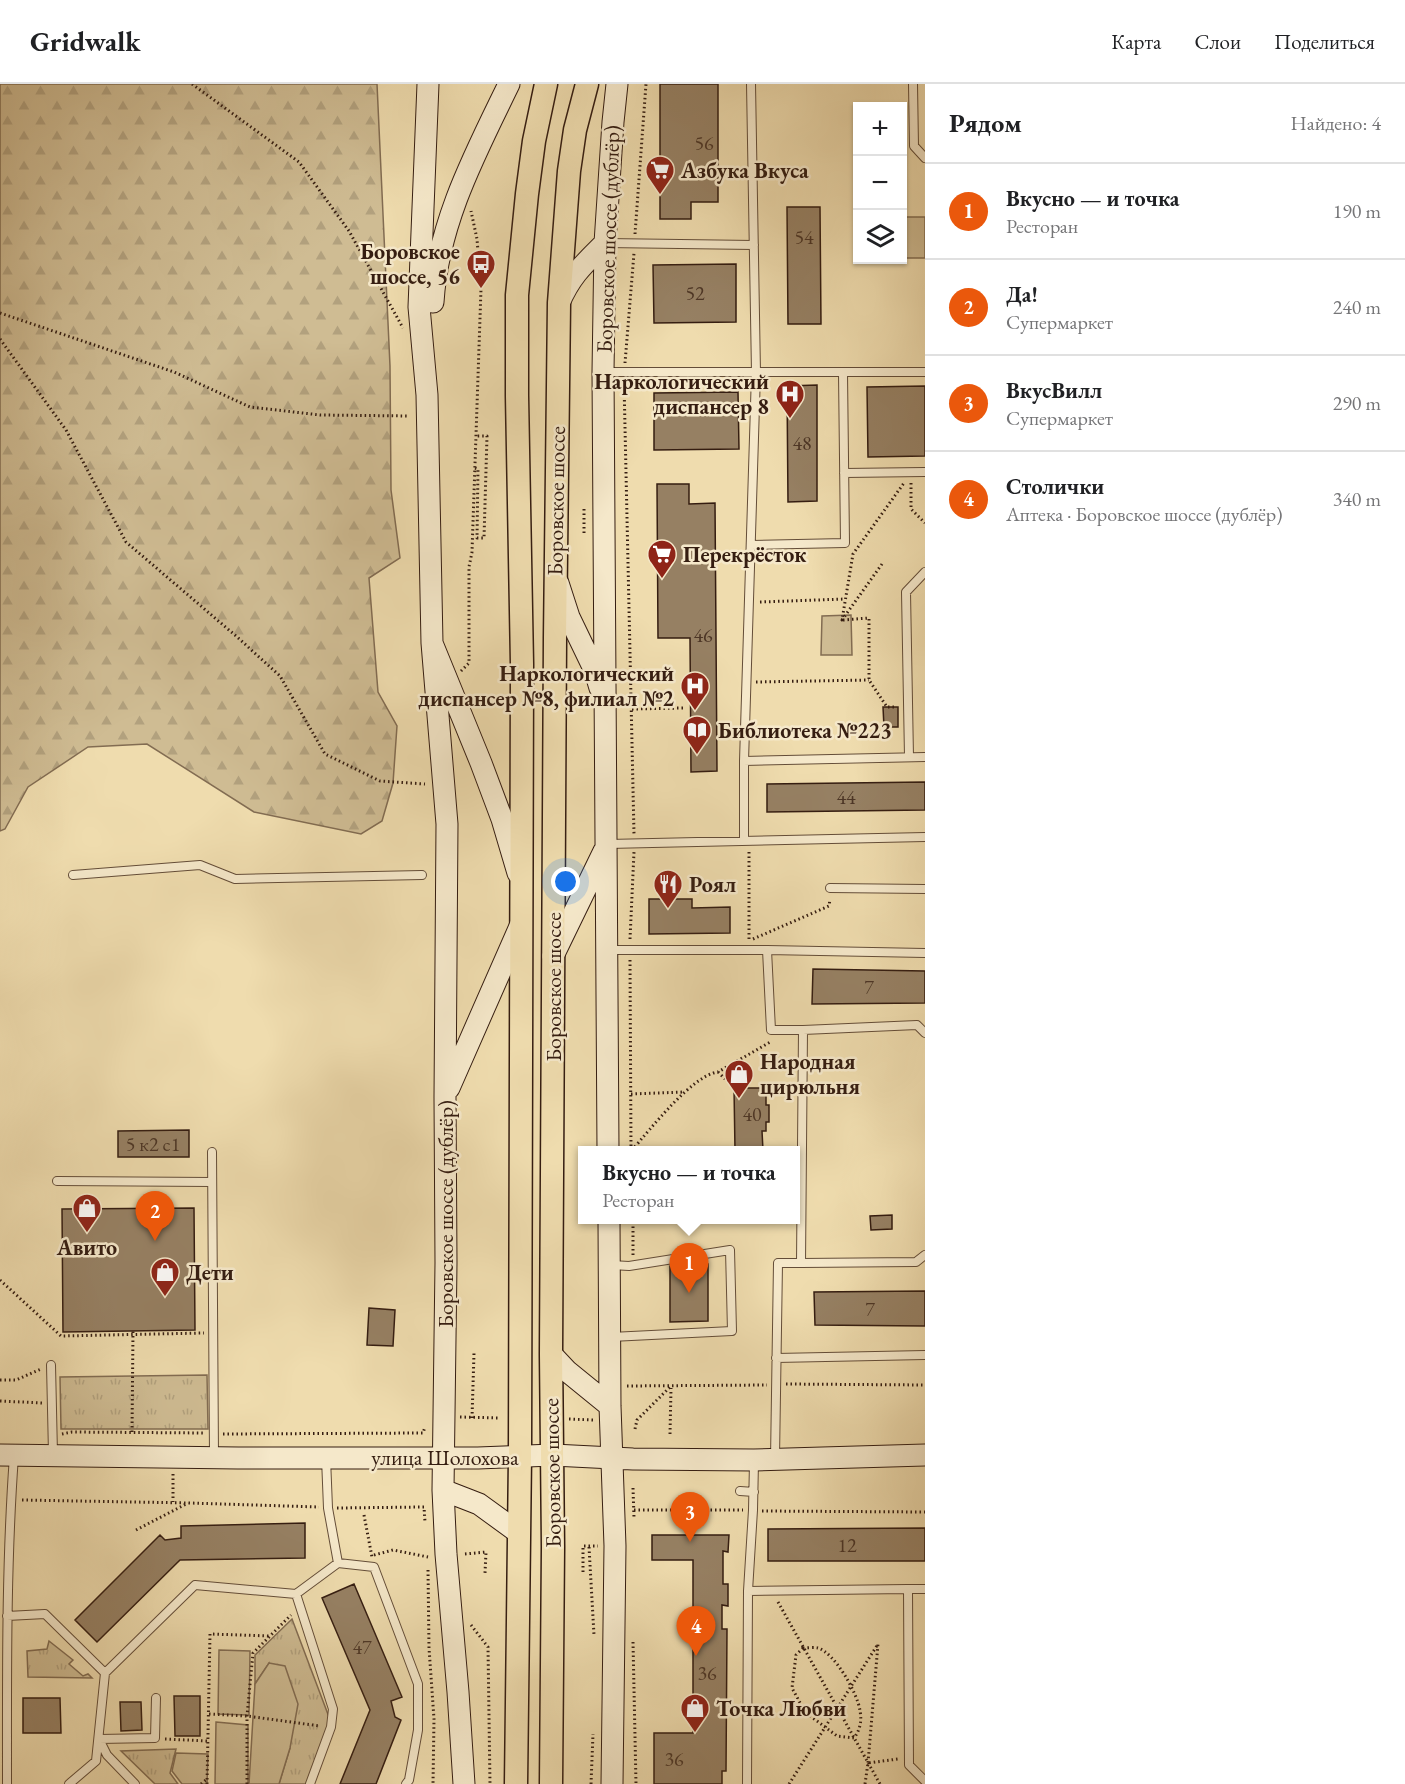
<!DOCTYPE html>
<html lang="ru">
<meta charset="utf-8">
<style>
body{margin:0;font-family:"EB Garamond",serif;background:#f2f2f2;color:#202124}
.controls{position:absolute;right:18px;top:18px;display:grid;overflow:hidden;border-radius:0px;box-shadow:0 2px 4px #0004}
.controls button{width:54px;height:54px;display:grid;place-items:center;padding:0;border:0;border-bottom:2px solid #e0e0e0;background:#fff;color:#202124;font:30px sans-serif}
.you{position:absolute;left:566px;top:798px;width:21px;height:21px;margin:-15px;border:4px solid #fff;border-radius:50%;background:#1a73e8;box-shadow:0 0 0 9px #1a73e833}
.badge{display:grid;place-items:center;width:39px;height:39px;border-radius:50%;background:#ea580c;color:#fff;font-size:20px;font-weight:700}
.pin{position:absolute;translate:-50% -50px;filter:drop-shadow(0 2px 3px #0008)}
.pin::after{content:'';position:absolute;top:32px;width:21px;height:18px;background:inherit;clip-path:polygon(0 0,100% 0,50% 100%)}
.popup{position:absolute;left:578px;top:1062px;width:222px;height:78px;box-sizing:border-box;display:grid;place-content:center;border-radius:0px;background:#fff;filter:drop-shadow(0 2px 4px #0005);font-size:20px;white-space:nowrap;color:#757577}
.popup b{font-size:22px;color:#202124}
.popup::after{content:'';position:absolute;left:50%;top:100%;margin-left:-12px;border:12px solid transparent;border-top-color:#fff}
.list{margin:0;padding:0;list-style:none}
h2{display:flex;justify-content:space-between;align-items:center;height:78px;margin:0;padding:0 24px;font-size:26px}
h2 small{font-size:20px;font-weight:400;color:#757577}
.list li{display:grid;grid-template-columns:39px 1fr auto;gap:18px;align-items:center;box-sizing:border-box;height:96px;padding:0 24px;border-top:2px solid #e0e0e0}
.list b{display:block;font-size:22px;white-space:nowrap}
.list p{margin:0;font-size:20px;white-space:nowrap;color:#757577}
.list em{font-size:20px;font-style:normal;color:#757577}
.icon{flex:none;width:33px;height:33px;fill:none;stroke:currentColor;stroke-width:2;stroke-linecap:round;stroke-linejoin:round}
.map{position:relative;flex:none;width:925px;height:1700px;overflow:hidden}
header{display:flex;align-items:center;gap:36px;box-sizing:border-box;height:84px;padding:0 30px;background:#fff;border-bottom:2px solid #e0e0e0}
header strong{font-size:28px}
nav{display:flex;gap:33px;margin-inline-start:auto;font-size:21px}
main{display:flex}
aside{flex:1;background:#fff}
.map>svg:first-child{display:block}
.grass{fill:url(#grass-tufts);stroke:#826c52;stroke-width:1.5}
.forest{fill:url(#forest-firs);stroke:#826c52;stroke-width:1.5}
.park{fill:#cfbc93;stroke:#826c52;stroke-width:1.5}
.building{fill:#968063;stroke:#351d11;stroke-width:1.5}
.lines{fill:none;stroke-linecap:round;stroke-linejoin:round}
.lane-casing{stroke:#644d38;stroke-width:10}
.secondary-casing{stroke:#351d11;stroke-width:23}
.primary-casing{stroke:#351d11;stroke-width:25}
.path{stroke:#351d11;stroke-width:3;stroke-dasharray:1.5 3;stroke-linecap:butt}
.lane{stroke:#f5e8ca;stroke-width:8}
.secondary{stroke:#f5e8ca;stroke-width:21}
.primary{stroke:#efdcae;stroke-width:22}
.labels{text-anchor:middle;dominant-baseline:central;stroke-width:5;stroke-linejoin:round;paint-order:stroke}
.number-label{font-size:20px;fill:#4d3626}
.poi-label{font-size:22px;font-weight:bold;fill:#351d11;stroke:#f5e8ca;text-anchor:start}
.street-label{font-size:22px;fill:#351d11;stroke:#f5e8ca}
</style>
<header>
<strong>Gridwalk</strong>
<nav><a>Карта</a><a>Слои</a><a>Поделиться</a></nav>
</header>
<main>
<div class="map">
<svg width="925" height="1700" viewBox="0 0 925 1700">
<defs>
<pattern id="grass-tufts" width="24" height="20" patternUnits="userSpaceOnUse" patternTransform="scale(1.5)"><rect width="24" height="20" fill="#cfbc93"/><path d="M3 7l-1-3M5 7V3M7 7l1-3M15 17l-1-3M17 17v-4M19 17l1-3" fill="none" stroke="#b2a17e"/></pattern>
<pattern id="forest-firs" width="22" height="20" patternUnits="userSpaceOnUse" patternTransform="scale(1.5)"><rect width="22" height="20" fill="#cfbc93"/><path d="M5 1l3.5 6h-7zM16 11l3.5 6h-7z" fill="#b2a17e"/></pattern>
</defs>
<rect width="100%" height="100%" fill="#efdcae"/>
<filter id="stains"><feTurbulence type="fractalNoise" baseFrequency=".00333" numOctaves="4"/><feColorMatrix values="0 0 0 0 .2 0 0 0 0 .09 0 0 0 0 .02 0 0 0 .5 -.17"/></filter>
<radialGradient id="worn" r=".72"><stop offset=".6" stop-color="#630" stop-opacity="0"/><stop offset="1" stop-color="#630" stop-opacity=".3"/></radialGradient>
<!-- grass -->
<path class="grass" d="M207,1291L208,1345H61L60,1293Z
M292,1535L332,1641L306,1700H279L290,1664L269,1579L255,1600V1571Z
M49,1557L73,1576L69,1580L83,1592L88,1590L92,1594L28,1593L27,1567L47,1565Z
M176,1665L170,1689L178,1700H155L121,1667Z"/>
<!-- forest -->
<path class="forest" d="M0,0H377L390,282L391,406L400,474L369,494L378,608L397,642L393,699L382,737L361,750L254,728L147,660L88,663L28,703L5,745L0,747Z"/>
<!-- park -->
<path class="park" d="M903,133H925V174H903Z
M851,531L852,571H821L822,532Z
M219,1566L250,1567L249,1631L218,1630Z
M269,1579L285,1582L298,1620L290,1664L279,1700H249L255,1600Z
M216,1638L248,1641V1700H215Z
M176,1669L208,1670L207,1700H182L172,1687Z"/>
<!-- building -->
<path class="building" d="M660,0H718V118H691V135H660Z
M787,123H820L821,240H788Z
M736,180V238L654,239L653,181Z
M817,301V417L788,418L787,302Z
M925,302V372L868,373L867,303Z
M738,308L739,365L654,366V309Z
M657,400H689V420L715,419L717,687L691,688L690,554H658Z
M883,623H898V643H884Z
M925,698V726L767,728V700Z
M649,815H692V824L730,823V849L649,850Z
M813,885L925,887V919L812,920Z
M734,1004H763V1010H766V1021H769V1038H766V1047H762L763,1066H735Z
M189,1046V1073H118V1047Z
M194,1124L195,1246L63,1248L62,1125Z
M892,1131V1145L871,1146L870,1132Z
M677,1180H708V1237L670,1238V1182Z
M925,1207V1242L815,1241L814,1208Z
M369,1224L395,1226L393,1262L367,1261Z
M305,1439V1474L180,1476L97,1558L75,1536L160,1451L165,1456L181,1454V1442Z
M925,1444V1477H768V1445Z
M652,1451H729L728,1468L723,1467V1500H728V1522L722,1521V1545H727L726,1687H722V1700H654V1649H693V1476H652Z
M354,1500L402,1613L391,1617L395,1633L401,1636L376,1700H340L370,1626L322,1514Z
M174,1612H200V1652H175Z
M23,1614H60L61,1649H23Z
M120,1618H141L142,1646L121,1647Z"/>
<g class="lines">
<!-- lane casing -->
<g class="lane-casing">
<path id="lane" d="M913,0L914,62L925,74
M606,159L754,161
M606,288H925
M844,389L925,388
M751,461L845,459L843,289
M909,673L906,508L925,488
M744,677L925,673
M744,757V677L756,289L751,0
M608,760L925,753
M73,791L200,781L235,795L422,791
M830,804L925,805
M609,866H767L771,946H803L801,1179H778L775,1375
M767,866L925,869
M803,946L917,941L925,949
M212,1068L214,1372
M57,1097L212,1098
M801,1179L916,1178L925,1171
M611,1181L629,1182L730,1166L732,1247L611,1253
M776,1274L925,1271
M51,1281L53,1370
M740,1407L754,1408
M338,1479L374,1483L418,1600V1646L409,1696L406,1700
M908,1505H925
M748,1507L908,1505L909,1681L925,1697
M296,1510L338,1479L328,1424L326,1374
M7,1532L45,1530L105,1589L96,1677L69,1700
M105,1589L195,1501L296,1510L333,1625L331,1643L310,1700
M7,1700C7,1591 6,1481 14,1372
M135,1700L107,1671L99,1655L155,1654L156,1614
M747,1700L748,1507L753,1426L754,1378"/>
</g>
<!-- secondary casing -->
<g class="secondary-casing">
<path id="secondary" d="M428,0L419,223L427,311L432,559L481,679L502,735L518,789
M433,218C438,139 475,70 509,0
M559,219C571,191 584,180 605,159
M558,499L569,533L595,587L600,604
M432,559L447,740L445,1014L446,1179L443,1406L446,1470L458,1608L464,1700
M553,872L604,767
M449,1004L521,840
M608,1066L603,288L605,159L613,38L617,0
M609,1136L610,1322L615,1462L612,1700
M551,1270L567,1287L610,1322
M0,1371L238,1374H478L553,1371L633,1375L754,1376L925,1371
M443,1406L479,1420L519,1449"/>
</g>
<!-- primary casing -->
<g class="primary-casing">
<path id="primary" d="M516,1700L520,1372L522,580L517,312V211L527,110L534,57L546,0
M551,1700L553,1463L551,1270L555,554L559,219L569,87L575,46L587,0"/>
</g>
<!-- path -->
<path class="path" d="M192,0L299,78L349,147L403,244
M635,150L646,0
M0,229L174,288L250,323L320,331L409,332
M0,255L66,346L126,458L236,552L280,592L325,670L380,697L425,700
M625,279L634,169
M624,298L634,750
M475,384L478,385L477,454H484L487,352H476
M911,399V425L925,439
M584,425V449H587
M882,480L842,536L853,470L904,399
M760,518L845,515
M843,536L869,534V596L887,623H897
M461,587L469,579V483L472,468L481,205L477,155L471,127
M756,598L869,596
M632,625L683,624
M630,855L634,768
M749,855V766
M753,855L829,822L830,815
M630,876L631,1066
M718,988L725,995
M631,1010L685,1008
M632,1066C650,1046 692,991 718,988L772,957
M633,1136H661
M633,1171V1136
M0,1196L61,1252L204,1249
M0,1296H16L41,1285
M786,1300L925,1301
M627,1302L767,1301
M0,1317L43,1319
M460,1333L500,1334
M472,1334L474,1269
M569,1335L593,1336
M635,1345L637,1336L671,1302
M132,1348L133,1247
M62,1350L72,1348L205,1349
M223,1350L423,1349L425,1343
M670,1350L671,1304
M173,1390V1418
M633,1404L634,1434
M22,1416L189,1419L319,1423
M337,1424L424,1423L425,1438
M634,1426H743
M762,1427L925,1428
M364,1431L372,1473
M136,1446L188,1419
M589,1463L594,1551
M465,1470L486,1468L485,1489
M374,1471L393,1466L428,1473
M428,1486L429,1564L434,1635L433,1700
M583,1488V1462H598
M778,1518L880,1700
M471,1541L488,1563L490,1700
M633,1558L636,1700
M803,1564C808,1564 814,1563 818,1564C835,1569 858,1610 860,1627C862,1637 860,1646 854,1654L837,1652L805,1628L792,1604L796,1571Z
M209,1630L247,1632L320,1642
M165,1655L208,1657
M201,1700L207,1695
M207,1700L210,1550L270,1552
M247,1700V1632L253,1569L291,1531
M591,1700L593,1650
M789,1700L878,1560L868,1679
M865,1700L868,1679L898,1675"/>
<!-- lane -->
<use href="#lane" class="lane"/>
<!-- secondary -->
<use href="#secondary" class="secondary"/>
<!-- primary -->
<use href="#primary" class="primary"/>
</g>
<!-- icons -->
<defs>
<g id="supermarket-pin" transform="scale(1.5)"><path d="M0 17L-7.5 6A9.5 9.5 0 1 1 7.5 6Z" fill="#8f2418" stroke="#f5e8ca"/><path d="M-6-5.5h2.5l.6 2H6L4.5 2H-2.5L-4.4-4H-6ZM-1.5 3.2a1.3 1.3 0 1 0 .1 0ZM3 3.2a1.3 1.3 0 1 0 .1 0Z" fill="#fff"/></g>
<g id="bus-pin" transform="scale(1.5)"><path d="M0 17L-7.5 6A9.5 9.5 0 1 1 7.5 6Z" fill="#8f2418" stroke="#f5e8ca"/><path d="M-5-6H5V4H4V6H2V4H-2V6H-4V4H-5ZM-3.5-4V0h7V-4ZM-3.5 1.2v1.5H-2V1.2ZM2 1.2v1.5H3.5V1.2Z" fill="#fff"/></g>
<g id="hospital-pin" transform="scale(1.5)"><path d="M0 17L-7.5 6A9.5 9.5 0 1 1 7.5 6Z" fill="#8f2418" stroke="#f5e8ca"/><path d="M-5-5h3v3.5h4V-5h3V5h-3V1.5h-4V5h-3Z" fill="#fff"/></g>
<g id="library-pin" transform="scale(1.5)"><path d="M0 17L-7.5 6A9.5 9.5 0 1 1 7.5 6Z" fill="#8f2418" stroke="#f5e8ca"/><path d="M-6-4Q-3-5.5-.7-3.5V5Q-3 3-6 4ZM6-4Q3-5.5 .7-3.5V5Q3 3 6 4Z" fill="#fff"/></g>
<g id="restaurant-pin" transform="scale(1.5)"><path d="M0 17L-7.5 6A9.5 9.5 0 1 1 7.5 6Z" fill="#8f2418" stroke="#f5e8ca"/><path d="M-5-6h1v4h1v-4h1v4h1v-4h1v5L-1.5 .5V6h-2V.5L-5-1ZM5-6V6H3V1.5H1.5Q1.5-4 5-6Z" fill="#fff"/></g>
<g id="shop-pin" transform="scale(1.5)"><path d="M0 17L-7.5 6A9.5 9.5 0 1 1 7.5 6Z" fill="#8f2418" stroke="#f5e8ca"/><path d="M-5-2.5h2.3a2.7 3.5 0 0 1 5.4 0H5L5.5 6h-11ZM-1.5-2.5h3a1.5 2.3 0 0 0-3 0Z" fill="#fff"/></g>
</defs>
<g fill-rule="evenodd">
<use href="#supermarket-pin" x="660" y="86"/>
<use href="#bus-pin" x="481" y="180"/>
<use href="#hospital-pin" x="790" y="310"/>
<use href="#supermarket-pin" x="662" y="470"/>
<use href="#hospital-pin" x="695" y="602"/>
<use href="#library-pin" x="697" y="646"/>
<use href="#restaurant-pin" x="668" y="800"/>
<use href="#shop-pin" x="739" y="990"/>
<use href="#shop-pin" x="87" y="1124"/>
<use href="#shop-pin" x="165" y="1188"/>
<use href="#shop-pin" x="695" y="1624"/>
</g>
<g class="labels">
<!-- number labels -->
<g class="number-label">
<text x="704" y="59">56</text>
<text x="804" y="153">54</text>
<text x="695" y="209">52</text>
<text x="802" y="359">48</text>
<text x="703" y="551">46</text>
<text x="846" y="713">44</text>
<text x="869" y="903">7</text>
<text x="752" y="1030">40</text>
<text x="153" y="1060">5 к2 с1</text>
<text x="870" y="1225">7</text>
<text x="847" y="1461">12</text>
<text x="362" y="1563">47</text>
<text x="707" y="1589">36</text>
<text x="674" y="1675">36</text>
</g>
<!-- poi labels -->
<g class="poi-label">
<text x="681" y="86">Азбука Вкуса</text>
<text x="460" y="167" text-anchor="end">Боровское<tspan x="460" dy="25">шоссе, 56</tspan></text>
<text x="769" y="297" text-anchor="end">Наркологический<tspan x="769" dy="25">диспансер 8</tspan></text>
<text x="683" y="470">Перекрёсток</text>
<text x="674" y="589" text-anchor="end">Наркологический<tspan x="674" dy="25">диспансер №8, филиал №2</tspan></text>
<text x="718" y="646">Библиотека №223</text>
<text x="689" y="800">Роял</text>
<text x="760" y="977">Народная<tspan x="760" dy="25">цирюльня</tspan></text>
<text x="87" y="1163" text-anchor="middle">Авито</text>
<text x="186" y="1188">Дети</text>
<text x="716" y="1624">Точка Любви</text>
</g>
<!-- street labels -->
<g class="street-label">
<text transform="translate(608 155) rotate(-88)">Боровское шоссе (дублёр)</text>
<text transform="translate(556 417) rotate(-89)">Боровское шоссе</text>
<text transform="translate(553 903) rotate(-90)">Боровское шоссе</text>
<text transform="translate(445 1130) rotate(-90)">Боровское шоссе (дублёр)</text>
<text x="445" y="1373">улица Шолохова</text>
<text transform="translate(552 1389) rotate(-91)">Боровское шоссе</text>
</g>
</g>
<rect width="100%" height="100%" filter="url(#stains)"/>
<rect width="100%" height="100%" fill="url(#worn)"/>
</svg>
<div class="controls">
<button>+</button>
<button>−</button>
<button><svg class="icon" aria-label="layers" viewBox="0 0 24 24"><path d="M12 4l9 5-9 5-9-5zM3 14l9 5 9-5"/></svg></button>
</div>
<div class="you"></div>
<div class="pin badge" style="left:689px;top:1209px">1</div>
<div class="popup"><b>Вкусно — и точка</b>Ресторан</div>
<div class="pin badge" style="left:155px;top:1157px">2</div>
<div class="pin badge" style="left:690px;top:1458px">3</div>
<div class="pin badge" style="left:696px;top:1572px">4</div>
</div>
<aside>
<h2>Рядом<small>Найдено: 4</small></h2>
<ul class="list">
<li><span class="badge">1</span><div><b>Вкусно — и точка</b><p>Ресторан</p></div><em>190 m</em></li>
<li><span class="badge">2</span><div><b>Да!</b><p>Супермаркет</p></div><em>240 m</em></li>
<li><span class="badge">3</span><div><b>ВкусВилл</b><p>Супермаркет</p></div><em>290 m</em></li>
<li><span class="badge">4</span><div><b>Столички</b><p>Аптека · Боровское шоссе (дублёр)</p></div><em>340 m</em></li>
</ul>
</aside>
</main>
